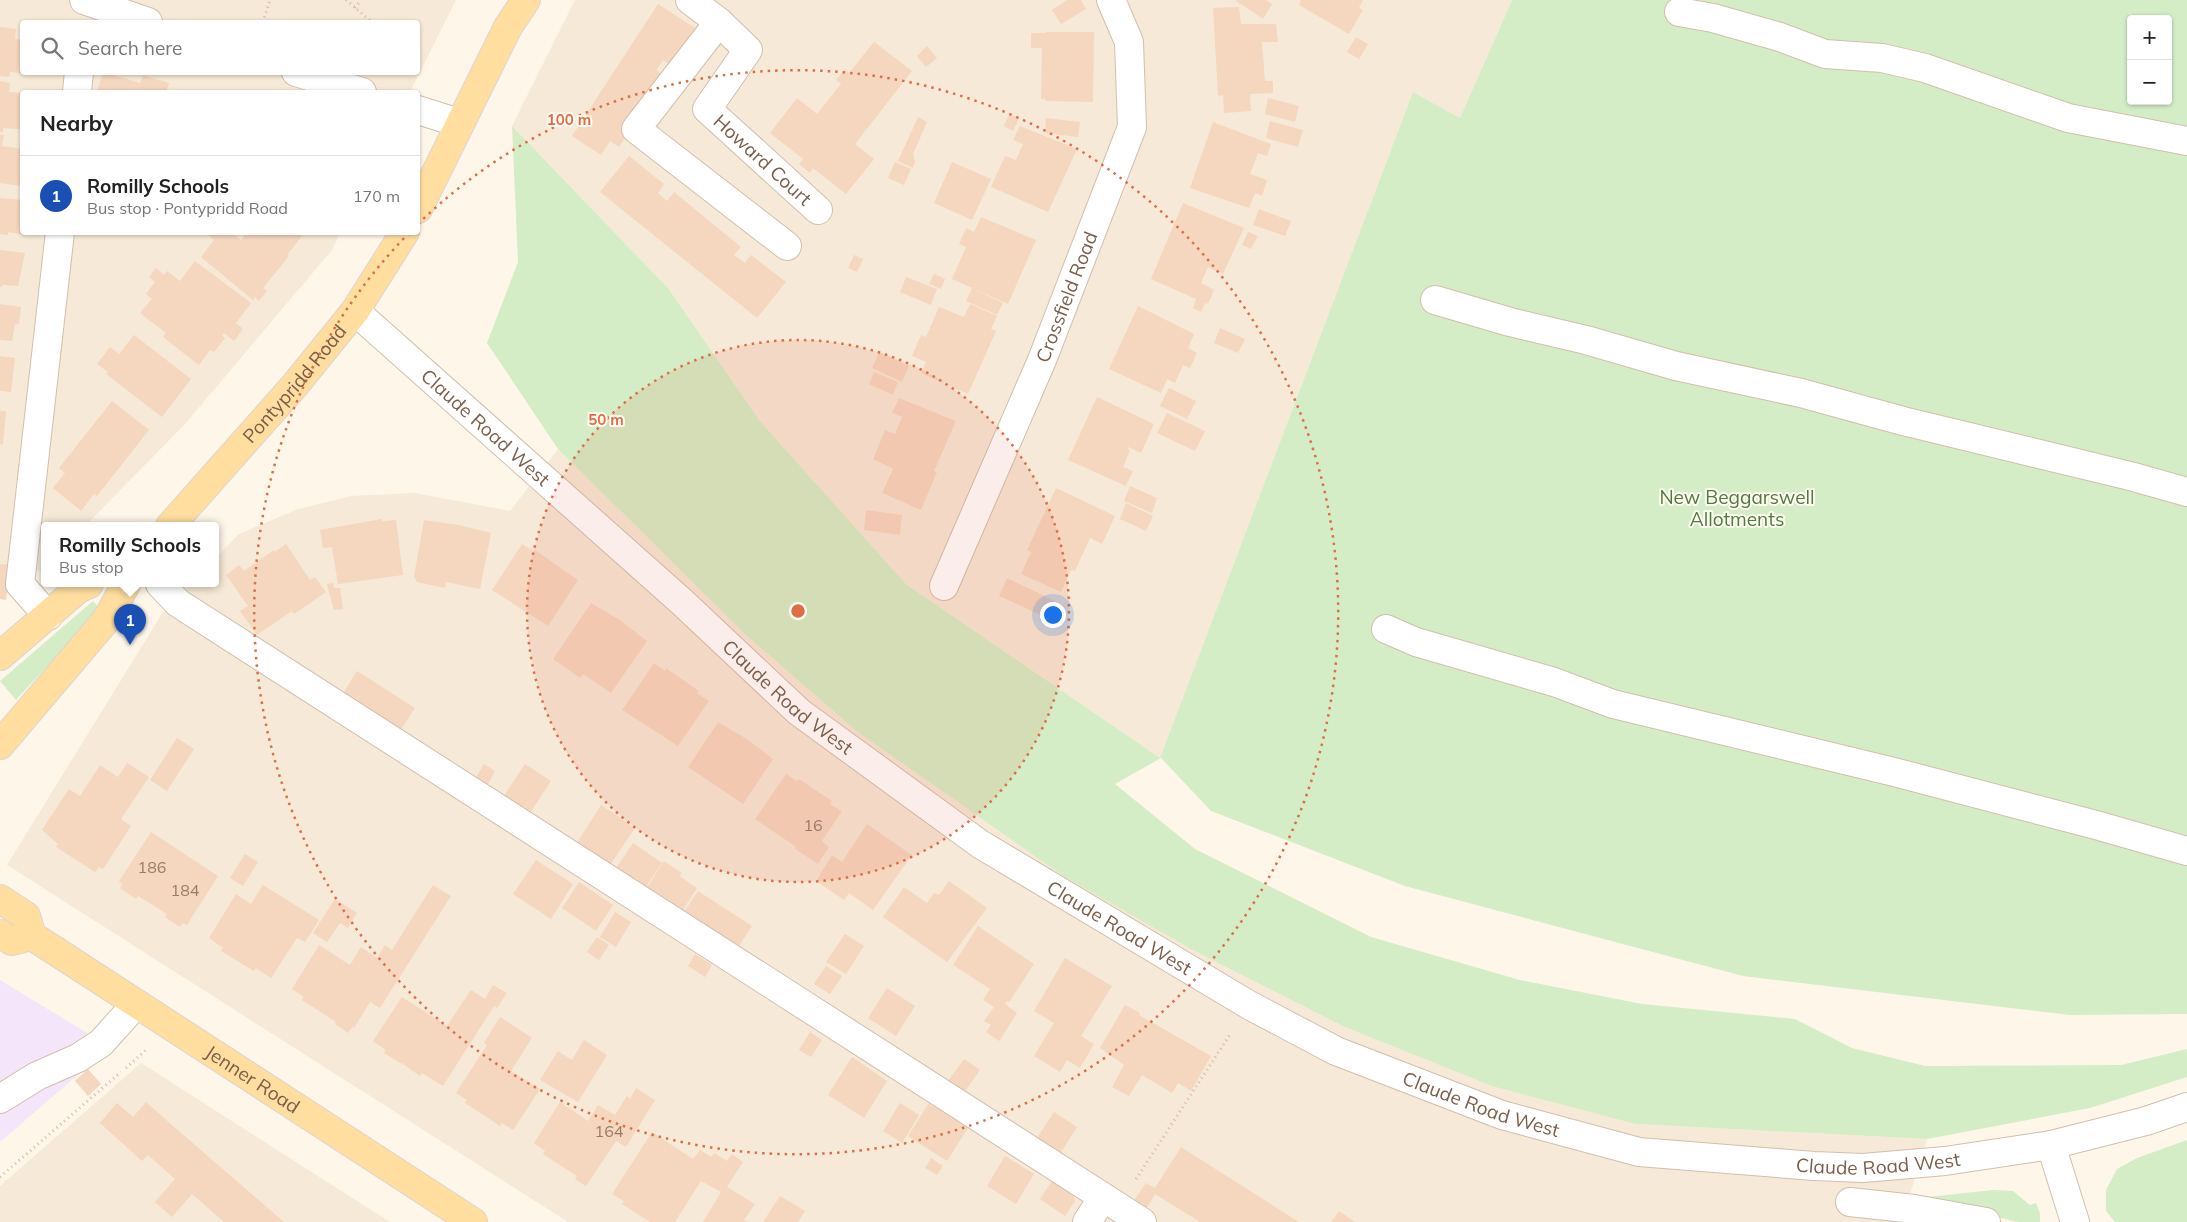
<!DOCTYPE html>
<meta charset="utf-8">
<style>
body{margin:0;font-family:Mulish,sans-serif;background:#f2f2f2;color:#222}
.controls{position:absolute;right:15px;top:15px;display:grid;overflow:hidden;border-radius:5px;box-shadow:0 1px 4px #0004}
.controls button{width:45px;height:45px;display:grid;place-items:center;padding:0;border:0;border-bottom:1px solid #e0e0e0;background:#fff;color:#222;font:25px sans-serif}
.you{position:absolute;left:1052px;top:614px;width:18px;height:18px;margin:-12px;border:4px solid #fff;border-radius:50%;background:#1a73e8;box-shadow:0 0 0 8px #1a73e833}
.badge{display:grid;place-items:center;width:32px;height:32px;border-radius:50%;background:#b45309;color:#fff;font-size:16px;font-weight:700}
.pin{position:absolute;translate:-50% -41px;filter:drop-shadow(0 1px 2px #0008)}
.pin::after{content:'';position:absolute;top:26px;width:18px;height:15px;background:inherit;clip-path:polygon(0 0,100% 0,50% 100%)}
.popup{position:absolute;left:41px;top:522px;width:178px;height:65px;box-sizing:border-box;display:grid;place-content:center;border-radius:5px;background:#fff;filter:drop-shadow(0 1px 4px #0005);font-size:16px;white-space:nowrap;color:#767676}
.popup b{font-size:19px;color:#222}
.popup::after{content:'';position:absolute;left:50%;top:100%;margin-left:-10px;border:10px solid transparent;border-top-color:#fff}
.list{margin:0;padding:0;list-style:none}
h2{display:flex;justify-content:space-between;align-items:center;height:65px;margin:0;padding:0 20px;font-size:21px}
h2 small{font-size:16px;font-weight:400;color:#767676}
.list li{display:grid;grid-template-columns:32px 1fr auto;gap:15px;align-items:center;box-sizing:border-box;height:80px;padding:0 20px;border-top:1px solid #e0e0e0}
.list b{display:block;font-size:19px;white-space:nowrap}
.list p{margin:0;font-size:16px;white-space:nowrap;color:#767676}
.list em{font-size:16px;font-style:normal;color:#767676}
.icon{flex:none;width:28px;height:28px;fill:none;stroke:currentColor;stroke-width:2;stroke-linecap:round;stroke-linejoin:round}
.map{position:relative;flex:none;width:2187px;height:1222px;overflow:hidden}
.search{position:absolute;background:#fff;box-shadow:0 1px 4px #0004;left:20px;top:20px;width:400px;height:55px;display:flex;align-items:center;gap:12px;box-sizing:border-box;padding:0 18px;border-radius:5px;color:#767676;font-size:19px}
.panel{position:absolute;background:#fff;box-shadow:0 1px 4px #0004;left:20px;top:90px;width:400px;height:145px;border-radius:5px}
.map>svg:first-child{display:block}
.residential{fill:#f6e9d7;fill-rule:evenodd}
.education{fill:#f4e5fb}
.green{fill:#d4edc6;fill-rule:evenodd}
.building{fill:#f5d6bf}
.lines{fill:none;stroke-linecap:round;stroke-linejoin:round}
.minor-casing{stroke:#d2bfad;stroke-width:30}
.major-casing{stroke:#ddd5d0;stroke-width:30}
.path{stroke:#dbb9a1;stroke-width:3;stroke-dasharray:1 4;stroke-linecap:butt}
.minor{stroke:#fff;stroke-width:28}
.major{stroke:#ffde9f;stroke-width:28}
.ring{fill:none;stroke:#dd6f48;stroke-width:2.5;stroke-dasharray:2.5 5}
.labels{text-anchor:middle;dominant-baseline:central;stroke-width:4;stroke-linejoin:round;paint-order:stroke}
.number-label{font-size:16px;fill:#9a7b67}
.street-label{font-size:19px;fill:#7b5d4a;stroke:#fffaf1}
.park-label{font-size:19px;fill:#4e7b3e;stroke:#fffaf1}
.centre{fill:#dd6f48;stroke:#fffaf1;stroke-width:2.5}
.ring-label{font-size:15px;text-anchor:middle;font-weight:bold;fill:#dd6f48;stroke:#fffaf1;stroke-width:4;stroke-linejoin:round;paint-order:stroke}
</style>
<div class="map">
<svg width="2187" height="1222" viewBox="0 0 2187 1222">
<rect width="100%" height="100%" fill="#fef6e9"/>
<!-- residential -->
<path class="residential" d="M0,0H456L410,92H22V232L340,233L332,250L185,424L85,526H45V567L41,571L0,564ZM22,22H418V72H22Z
M575,0H1512L1460,118L1413,92L1160,758L906,584L760,421L668,288L512,126Z
M558,449L747,636L855,730L1636,1124L1927,1139L1908,1201L1980,1222H568L7,865L163,612L190,584H215V559L239,534L298,509L351,496L415,493L510,511Z
M141,1063L390,1222H0V1186Z"/>
<!-- education -->
<path class="education" d="M0,980L110,1047L0,1142Z"/>
<!-- green -->
<path class="green" d="M1512,0H2187V1014L2070,1015L1743,976L1405,886L1211,811L1161,758L1115,784L1195,849L1371,937L1520,980L1642,1004L1795,1019L1852,1048L1925,1066L2121,1065L2187,1049V1077L2090,1108L1927,1139L1636,1124L1492,1086L1343,1026L1193,950L1065,877L855,730L747,636L558,449L487,343L518,262L512,126L668,288L760,421L906,584L1160,758L1413,92L1460,118ZM2131,19H2168V101H2131Z
M93,601L100,609L16,700L0,681Z
M2187,1140V1222H2115L2106,1211V1190L2117,1169L2137,1158Z
M1993,1190L2013,1191L2030,1205L2036,1203L2040,1213V1222H2018L1918,1198Z"/>
<!-- building -->
<path class="building" d="M1067,0H1081L1086,9L1061,24L1052,10Z
M1235,0H1266L1272,4L1263,19Z
M1301,0H1363L1359,8L1363,10L1349,34L1299,5Z
M658,4L695,28L671,66L663,60L656,70L665,76L619,147L610,141L601,155L572,136Z
M1239,7L1241,24H1276L1278,42H1262L1265,81H1273V93L1250,94L1251,111L1224,113L1223,95L1218,96L1213,8Z
M0,27L16,29L15,39L22,40V73L10,72L9,77L0,76Z
M1046,32H1094L1093,102L1046,101L1045,99H1041L1042,48H1031V33H1046Z
M1356,37L1368,44L1359,59L1347,52Z
M874,42L912,71L855,144L874,159L846,194L813,168L810,173L799,164L803,159L770,133L797,98L817,114L841,84L836,80L845,69L849,73Z
M927,46L937,58L926,67L917,56Z
M103,72L140,83L143,75L169,83L166,92H97Z
M0,81L10,83L9,92L22,93V127H20V129L3,128V132H0Z
M1268,98L1299,106L1295,122L1265,114Z
M1009,114L1019,118L1013,131L1004,126Z
M918,117L927,122L913,154L915,162L913,168L898,161Z
M1046,118L1080,122L1078,137L1045,133Z
M1270,121L1303,130L1298,147L1266,138Z
M1213,122L1271,144L1267,156L1258,153L1250,174L1267,180L1262,196L1255,193L1249,208L1190,188Z
M1020,126L1077,149L1048,212L991,187L1005,156L1016,160L1023,144L1013,140Z
M0,135H4L2,146L22,149V186L0,183Z
M629,156L664,184L658,193L667,201L674,192L741,247L734,255L745,263L751,255L786,282L757,318L600,192Z
M895,162L911,169L904,185L888,178Z
M952,162L991,179L972,220L934,203Z
M0,198L22,200V232H29L28,235L8,232V235L0,234Z
M1183,203L1244,228L1223,274L1208,267L1201,283L1214,290L1208,304L1205,303L1201,312L1193,308L1196,299L1151,279Z
M1259,209L1291,221L1285,236L1253,225Z
M981,217L1036,240L1008,304L952,279L966,247L959,244L966,228L974,232Z
M205,232H231L241,240L247,232H297L302,236L287,255L289,256L263,288L267,291L259,301L255,297L253,300L201,257L214,240Z
M1248,232L1258,236L1251,249L1242,245Z
M0,250L25,253L18,286L2,285V287H0Z
M854,255L863,259L857,272L848,268Z
M195,261L251,303L236,323L243,329L234,341L224,333L222,336L225,338L214,352L210,350L199,365L163,337L166,333L140,313L152,299L146,294L155,282L149,277L156,268L164,275L167,271L180,281Z
M934,274L945,279L941,289L929,284Z
M906,277L937,289L931,305L900,292Z
M972,288L1003,303L997,315L966,301Z
M0,304L21,307L19,324H15L12,341L0,340Z
M970,304L997,316L991,329L996,331L968,394L921,373L926,362L912,356L921,335L936,341L926,337L939,307L964,317Z
M1138,306L1194,334L1188,348L1197,353L1190,368L1183,365L1175,383L1167,379L1161,393L1109,369Z
M1220,328L1245,339L1238,353L1214,343Z
M134,335L191,379L162,417L106,374L108,372L97,364L110,347L119,354Z
M879,352L909,366L902,382L872,368Z
M0,356L15,358L11,392L0,391Z
M874,372L898,382L893,395L869,384Z
M1169,388L1196,401L1187,419L1160,406Z
M1097,397L1154,424L1141,453L1128,447L1127,448L1130,450L1123,467L1133,471L1126,486L1068,460Z
M899,398L956,421L934,471L937,472L921,510L882,493L893,469L873,459L885,430L895,434L902,417L892,413Z
M112,401L149,430L97,496L94,494L81,511L53,488L65,473L59,468Z
M0,411H6L3,445L0,444Z
M1167,413L1205,431L1195,451L1157,433Z
M1130,486L1157,498L1152,513L1124,501Z
M1056,488L1115,516L1102,544L1090,538L1075,571L1071,570L1061,592L1021,574L1031,552L1027,550Z
M1126,503L1153,516L1146,531L1120,519Z
M866,510L902,515L900,535L864,530Z
M382,519V521L396,520L403,575L338,584L332,547L323,548L320,530Z
M424,520L458,525L491,533L480,589L446,582L445,588L417,582L414,576Z
M286,544L310,580L315,577L326,592L294,614L292,611L257,635L240,611L248,606L226,575L239,565L244,571L274,550L275,552Z
M522,544L534,551L535,550L578,580L548,626L492,590Z
M0,564L11,565L6,600L0,599Z
M1007,578L1065,606L1056,627L1039,620L1041,615L999,596Z
M333,583L334,588H340L343,609L334,610L327,584Z
M591,603L620,620L647,641L611,693L583,674L580,678L553,659Z
M654,663L665,671L666,668L699,691L697,693L709,701L678,746L622,710Z
M357,671L415,708L399,732L342,695Z
M718,722L747,739L773,759L743,804L688,767Z
M177,738L194,749L167,791L150,780Z
M127,763L149,777L121,819L131,826L103,869L99,867L95,872L56,847L58,844L42,830L69,789L80,796L100,765L118,777Z
M484,764L495,771L487,786L475,779Z
M525,764L551,781L528,816L502,799Z
M786,774L797,781L799,779L832,801L830,804L842,811L822,841L829,847L818,864L795,849L796,847L755,819Z
M601,805L635,828L606,871L573,849Z
M867,824L912,855L873,910L849,893L844,900L816,881L832,855L842,862Z
M151,832L218,876L187,925L183,923L180,927L165,917L167,914L151,904L138,896L136,899L120,888L122,884L119,881Z
M633,843L662,863L643,891L614,871Z
M245,854L258,862L243,886L230,878Z
M536,860L573,884L551,919L513,894Z
M664,861L682,873L679,876L697,888L679,916L646,889Z
M949,881L987,908L947,962L883,917L904,887L927,903L934,893L939,895Z
M579,882L613,905L596,931L562,908Z
M263,885L319,920L305,942L297,938L271,978L256,968L254,971L239,962L221,951L223,948L209,938L236,894L251,904Z
M433,885L451,896L380,1008L370,1002L354,1028L352,1027L348,1033L335,1024L336,1022L302,1000L304,997L292,989L319,945L350,965L361,947L377,958L385,945L392,950Z
M698,891L752,926L735,952L680,918Z
M335,899L357,913L348,928L340,923L327,942L313,933Z
M615,912L631,922L616,947L600,937Z
M978,926L1034,964L1009,1002L1007,1001L1005,1004L1017,1013L999,1041L986,1032L991,1025L984,1021L994,1007L983,1000L990,989L953,965Z
M845,934L864,946L846,974L826,962Z
M597,937L609,945L599,960L587,952Z
M695,954L712,965L705,977L688,966Z
M1065,958L1112,986L1081,1036L1094,1044L1080,1068L1067,1060L1060,1072L1034,1056L1054,1023L1034,1011Z
M826,966L842,976L830,994L814,984Z
M493,985L507,993L497,1008L494,1006L443,1086L422,1073L420,1076L403,1064L404,1061L402,1064L384,1053L386,1050L373,1041L402,997L447,1026L471,990L485,999Z
M887,988L915,1006L896,1036L868,1018Z
M1125,1005L1140,1013L1139,1015L1211,1056L1191,1091L1178,1083L1172,1093L1142,1075L1129,1096L1112,1087L1124,1065L1100,1048Z
M500,1017L532,1038L511,1071L540,1089L513,1130L502,1123L500,1126L465,1103L467,1100L456,1093L487,1045L484,1043Z
M810,1032L822,1040L811,1057L799,1050Z
M584,1040L607,1055L578,1102L540,1080L558,1051L572,1060Z
M852,1057L887,1081L864,1118L828,1095Z
M964,1059L980,1070L961,1097L945,1085Z
M88,1069L101,1084L88,1096L75,1081Z
M636,1088L655,1100L626,1147L616,1141L586,1186L575,1179L577,1176L543,1154L545,1151L534,1143L560,1102L588,1121L598,1105L615,1115L627,1096L630,1099Z
M146,1102L173,1126L284,1222H224L192,1194L172,1217L163,1209L155,1202L175,1179L148,1155L142,1161L100,1123L117,1103L133,1117Z
M900,1103L919,1115L902,1143L883,1131Z
M929,1103L968,1128L947,1161L908,1136Z
M1054,1112L1077,1127L1058,1157L1035,1141Z
M652,1132L693,1159L700,1150L711,1157L714,1153L727,1161L732,1154L743,1162L727,1187L755,1204L744,1220L747,1222H703L721,1192L701,1181L675,1222H650L622,1204L624,1201L612,1194Z
M1181,1147L1299,1222H1200L1155,1194L1142,1216L1129,1208L1146,1183L1155,1188Z
M1005,1156L1034,1174L1016,1204L987,1186Z
M931,1158L943,1166L937,1175L925,1168Z
M1052,1181L1073,1195L1075,1201L1065,1216L1040,1199Z
M780,1196L805,1211L798,1222H763Z
M1339,1211L1355,1222H1331Z"/>
<g class="lines">
<!-- minor casing -->
<g class="minor-casing">
<g id="minor">
<path d="M84,0L148,22"/>
<path id="s1" d="M690,0L719,22L748,50L707,109L818,210"/>
<path d="M1679,12L1713,18L1780,37L1825,54L1882,58L1925,68L2068,118L2187,141"/>
<path d="M719,22L636,129L787,246"/>
<path d="M296,72L362,92"/>
<path d="M77,92L79,72"/>
<path d="M418,110L459,123"/>
<path d="M1435,300L1510,322L1586,340L1676,366L1801,393L1903,421L2130,476L2187,492"/>
<path id="s2" d="M355,311L682,602L799,712L980,844L1249,1005L1336,1051L1502,1115L1639,1152L1814,1166L1863,1168L1945,1161L2051,1145L2146,1121L2187,1107"/>
<path d="M160,584L178,603L1142,1222"/>
<path id="s3" d="M944,586L1042,360L1132,127L1129,42L1111,0"/>
<path d="M48,616L20,584L60,232"/>
<path d="M1386,629L1416,642L1554,682L1613,704L1894,772L2096,825L2187,851"/>
<path d="M0,1099L37,1076L78,1058L101,1043L136,1004"/>
<path d="M2051,1145L2075,1222"/>
<path d="M1850,1202L1914,1209L1986,1222"/>
<path d="M1087,1222L1103,1197"/>
</g>
</g>
<!-- major casing -->
<g class="major-casing">
<g id="major">
<path d="M418,209L508,27L526,0"/>
<path id="s4" d="M170,526L295,385L355,311L405,232"/>
<path d="M0,656L78,589L89,584"/>
<path d="M0,745L107,619L126,584"/>
<path id="s5" d="M0,899L26,916L32,936L57,952L473,1222"/>
<path d="M0,934L12,941L32,936"/>
</g>
</g>
<!-- path -->
<path class="path" d="M346,0L372,22
M355,8L361,0
M263,22L270,0
M126,1068L147,1049
M0,1177L121,1072
M1136,1179L1231,1033"/>
<!-- minor -->
<use href="#minor" class="minor"/>
<!-- major -->
<use href="#major" class="major"/>
</g>
<!-- distance rings -->
<circle cx="798" cy="611" r="271" fill="#dd6f48" fill-opacity=".12"/>
<g class="ring">
<circle cx="798" cy="611" r="271"/>
<path d="M418 224A542 542 0 1 1 408 234"/>
</g>
<g class="labels">
<!-- number labels -->
<g class="number-label">
<text x="813" y="825">16</text>
<text x="152" y="867">186</text>
<text x="185" y="890">184</text>
<text x="609" y="1131">164</text>
</g>
<!-- street labels -->
<g class="street-label">
<text stroke="none"><textPath href="#s1" startOffset="224">Howard Court</textPath></text>
<text stroke="none"><textPath href="#s3" startOffset="314">Crossfield Road</textPath></text>
<text stroke="none"><textPath href="#s4" startOffset="189">Pontypridd Road</textPath></text>
<text stroke="none"><textPath href="#s2" startOffset="175">Claude Road West</textPath></text>
<text stroke="none"><textPath href="#s2" startOffset="580">Claude Road West</textPath></text>
<text stroke="none"><textPath href="#s2" startOffset="985">Claude Road West</textPath></text>
<text stroke="none"><textPath href="#s5" startOffset="315">Jenner Road</textPath></text>
<text stroke="none"><textPath href="#s2" startOffset="1389">Claude Road West</textPath></text>
<text stroke="none"><textPath href="#s2" startOffset="1794">Claude Road West</textPath></text>
</g>
<!-- park labels -->
<g class="park-label">
<text x="1737" y="497">New Beggarswell<tspan x="1737" dy="22">Allotments</tspan></text>
</g>
</g>
<circle cx="798" cy="611" r="8" class="centre"/>
<g class="ring-label">
<text x="569" y="125">100 m</text>
<text x="606" y="425">50 m</text>
</g>
</svg>
<div class="controls">
<button>+</button>
<button>−</button>
</div>
<div class="you"></div>
<div class="pin badge" style="left:130px;top:645px;background:#1a4fb4">1</div>
<div class="popup"><b>Romilly Schools</b>Bus stop</div>
<div class="search"><svg class="icon" aria-label="search" viewBox="0 0 24 24"><circle cx="10" cy="10" r="6"/><path d="M15 15l6 6"/></svg>Search here</div>
<section class="panel">
<h2>Nearby<small></small></h2>
<ul class="list">
<li><span class="badge" style="background:#1a4fb4">1</span><div><b>Romilly Schools</b><p>Bus stop · Pontypridd Road</p></div><em>170 m</em></li>
</ul>
</section>
</div>
